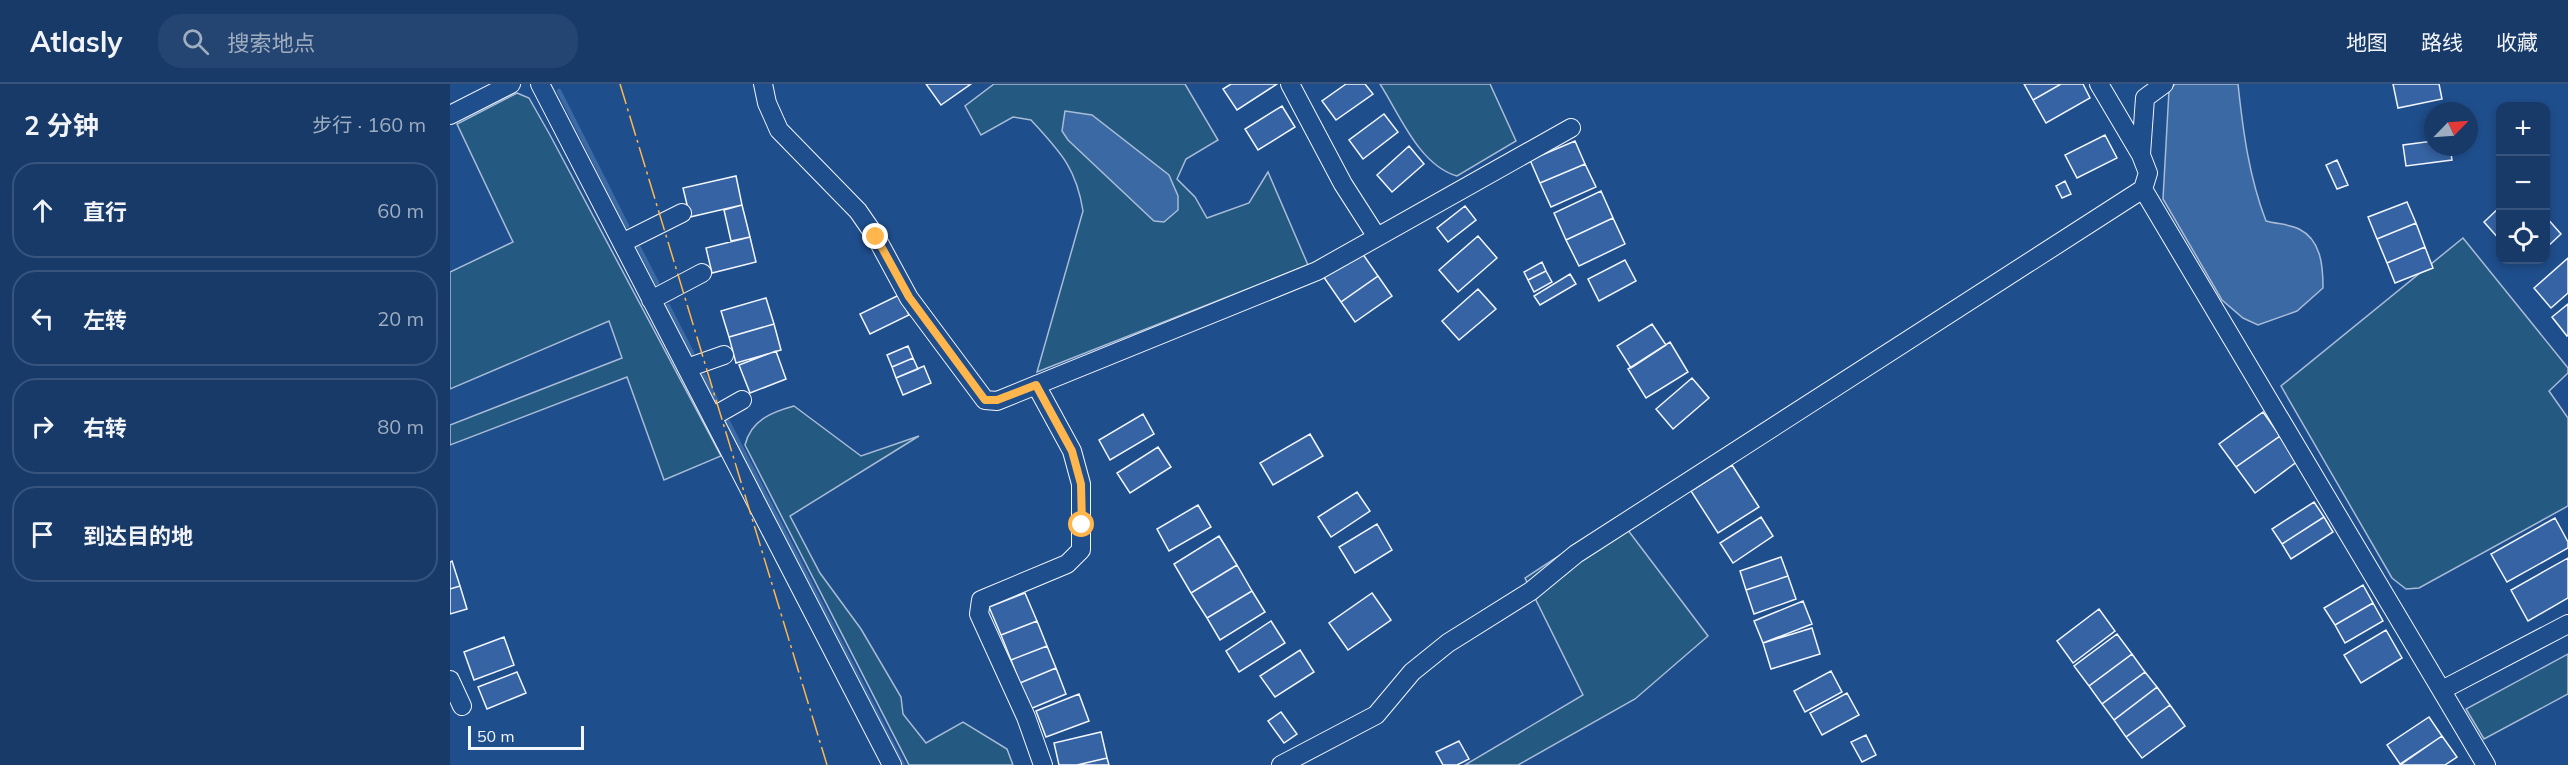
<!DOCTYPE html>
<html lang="zh">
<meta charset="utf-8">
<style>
body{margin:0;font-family:Mulish,"Noto Sans SC",sans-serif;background:#244571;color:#f1f3f6}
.controls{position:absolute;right:18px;top:18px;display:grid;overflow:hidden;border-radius:12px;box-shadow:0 3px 9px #0003}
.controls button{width:54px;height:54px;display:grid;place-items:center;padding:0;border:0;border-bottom:2px solid #36547d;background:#173a69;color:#f1f3f6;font:30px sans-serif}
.compass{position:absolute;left:1974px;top:18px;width:54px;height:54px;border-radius:50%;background:#173a69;box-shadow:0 3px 9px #0003;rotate:65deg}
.scale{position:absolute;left:18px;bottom:15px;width:116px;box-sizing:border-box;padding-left:6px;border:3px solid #f2f6ff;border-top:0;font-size:16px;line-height:21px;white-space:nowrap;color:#f2f6ff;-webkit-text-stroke:4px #1f4e8c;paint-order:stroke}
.stop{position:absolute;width:18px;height:18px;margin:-14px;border:4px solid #ffb74d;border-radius:50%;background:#fff}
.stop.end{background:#ffb74d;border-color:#fff;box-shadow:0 2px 6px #0008}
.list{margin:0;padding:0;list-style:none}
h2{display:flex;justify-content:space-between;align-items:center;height:78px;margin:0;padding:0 24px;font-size:26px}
h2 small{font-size:20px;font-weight:400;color:#9eadc0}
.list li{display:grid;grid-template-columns:39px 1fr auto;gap:18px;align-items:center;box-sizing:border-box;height:96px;margin:0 12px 12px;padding:0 12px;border:2px solid #36547d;border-radius:24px}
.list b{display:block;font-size:22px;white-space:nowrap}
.list em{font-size:20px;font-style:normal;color:#9eadc0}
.icon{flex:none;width:33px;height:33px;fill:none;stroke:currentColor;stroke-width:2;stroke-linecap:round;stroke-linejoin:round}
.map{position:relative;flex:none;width:2118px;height:681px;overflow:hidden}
header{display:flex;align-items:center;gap:36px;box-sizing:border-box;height:84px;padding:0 30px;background:#173a69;border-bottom:2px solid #36547d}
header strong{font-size:28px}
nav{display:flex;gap:33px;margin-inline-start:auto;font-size:21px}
.search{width:420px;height:54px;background:#244571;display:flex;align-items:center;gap:15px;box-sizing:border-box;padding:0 21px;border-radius:24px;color:#9eadc0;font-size:22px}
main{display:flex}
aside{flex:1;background:#173a69}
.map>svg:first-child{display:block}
.green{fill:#245a82;stroke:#a8bbd7;stroke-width:1.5}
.water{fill:#3b69a3;stroke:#a8bbd7;stroke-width:1.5}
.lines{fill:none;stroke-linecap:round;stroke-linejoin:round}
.stream{stroke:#3b69a3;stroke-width:4.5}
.building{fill:#3563a3;stroke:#f2f6ff;stroke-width:1.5}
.minor-casing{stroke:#f2f6ff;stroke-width:20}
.minor{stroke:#1f4e8c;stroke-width:18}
.power{stroke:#ffb74d;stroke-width:1.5;stroke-dasharray:21 4.5 3 4.5;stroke-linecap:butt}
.route{stroke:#ffb74d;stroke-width:8}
</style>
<header>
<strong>Atlasly</strong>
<div class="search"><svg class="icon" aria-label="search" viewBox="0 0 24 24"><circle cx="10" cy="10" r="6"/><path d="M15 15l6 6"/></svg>搜索地点</div>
<nav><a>地图</a><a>路线</a><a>收藏</a></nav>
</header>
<main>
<aside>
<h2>2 分钟<small>步行 · 160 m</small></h2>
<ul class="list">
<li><svg class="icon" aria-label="ahead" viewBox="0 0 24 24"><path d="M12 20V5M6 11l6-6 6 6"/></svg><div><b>直行</b></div><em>60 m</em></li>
<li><svg class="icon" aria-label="left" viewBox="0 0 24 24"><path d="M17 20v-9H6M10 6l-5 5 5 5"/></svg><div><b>左转</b></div><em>20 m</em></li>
<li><svg class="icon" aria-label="right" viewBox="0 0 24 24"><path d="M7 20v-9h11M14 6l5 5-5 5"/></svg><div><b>右转</b></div><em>80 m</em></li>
<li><svg class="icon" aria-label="arrive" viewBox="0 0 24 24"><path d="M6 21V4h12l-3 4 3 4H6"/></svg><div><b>到达目的地</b></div></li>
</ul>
</aside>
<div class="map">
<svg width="2118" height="681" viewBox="0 0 2118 681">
<rect width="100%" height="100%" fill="#1f4e8c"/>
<!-- green -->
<path class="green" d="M544,0H735L768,56L736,75L727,95L745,113L757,134L799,119L818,88L858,181L587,288L633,127C626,83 610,68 581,36L563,33L531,51L515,22Z
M930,0H1040L1066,57L1007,92C969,81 950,31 930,0Z
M67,9L79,14L100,51L271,372L214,396L177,293L0,361V341L172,274L159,237L0,305V188L63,158L7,40Z
M2013,154L2118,284V289L2099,307L2118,334V422L1969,504L1956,505L1942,494L1831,302Z
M344,322L411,372L469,352L340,432L370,489L411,545L451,613L453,630L476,659L513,638L557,665L563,681H459L295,361C301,336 322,328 344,322Z
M1168,433L1258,552L1185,615L1068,681H1015L1133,611L1075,494Z
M2118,570V610L2034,655L2016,625Z"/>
<!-- water -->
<path class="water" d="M1725,0H1788C1793,47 1799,93 1816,137C1826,140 1840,140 1849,145C1871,156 1873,181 1873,204L1847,227L1808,241L1793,234L1772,216L1713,115L1719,6Z
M615,27L642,31L719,91L728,112V126L714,138L704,137L618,56L612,47Z"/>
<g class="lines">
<!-- stream -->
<path class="stream" d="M109,7L177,142
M189,164L207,199
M218,222L242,269
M254,292L266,316
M278,338L453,681"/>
</g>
<!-- building -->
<path class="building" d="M476,0H521L491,21Z
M781,0H827L787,26L773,5Z
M896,0H915L923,10L886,36L872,17Z
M1574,0H1611L1583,16Z
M1611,0H1633L1640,14L1596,39L1583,16Z
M1943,0H1989L1992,15L1948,24Z
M832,22L845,43L808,66L795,45Z
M934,30L948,48L913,75L899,56Z
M1655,51L1667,74L1627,94L1615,71Z
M1125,57L1135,80L1090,99L1080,76Z
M1983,57V63H2000L2002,76L1956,82L1953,61Z
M959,62L974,80L942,108L927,91Z
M1887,76L1898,101L1887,105L1876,81Z
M1135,80L1146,103L1101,123L1090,99Z
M286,92L292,121L240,133L233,104Z
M1615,97L1621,110L1612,114L1606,102Z
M1151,107L1163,134L1116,156L1104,129Z
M1957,118L1966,139L1927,155L1918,133Z
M292,121L300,153L281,157L274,126Z
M1015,122L1026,136L998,158L987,144Z
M2050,123V156L2034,138Z
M2096,133L2111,150L2096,164Z
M1163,134L1175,160L1129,182L1116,156Z
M1966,139L1975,163L1937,179L1927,155Z
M1028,152L1047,174L1008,208L989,186Z
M300,153L306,178L262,189L256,164Z
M1975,163L1983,184L1945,199L1937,179Z
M910,166L928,192L891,218L873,192Z
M2118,174V209L2101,224L2084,204Z
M1175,176L1186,197L1149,217L1138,195Z
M1092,178L1096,187L1078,196L1074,188Z
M1096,187L1102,198L1084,208L1078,196Z
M1120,190L1126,200L1090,221L1084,212Z
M928,192L942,212L905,238L891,218Z
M1028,205L1046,225L1009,256L992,237Z
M449,211L459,231L420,250L410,230Z
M316,214L324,240L279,253L271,227Z
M2118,220V251L2117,252L2102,233Z
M324,240L331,266L286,279L279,253Z
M1202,240L1216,261L1181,284L1167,262Z
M1220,258L1238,288L1196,314L1178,285Z
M458,262L463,274L442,283L437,271Z
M326,267L336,295L300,309L289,281Z
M463,274L468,285L446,294L442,283Z
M474,282L481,299L453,311L446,294Z
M1242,294L1259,314L1223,345L1206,325Z
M1813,328L1830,352L1786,383L1769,360Z
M693,330L704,350L660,376L649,356Z
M860,350L873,372L823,401L810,379Z
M1830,352L1848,377L1805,409L1786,383Z
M708,363L721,383L680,409L667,389Z
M1282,381L1309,423L1268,449L1241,407Z
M907,408L920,427L881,453L868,433Z
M1864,418L1874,433L1832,460L1822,445Z
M748,421L761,443L719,467L707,445Z
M1311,433L1323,452L1283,479L1270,459Z
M1874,433L1883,448L1841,475L1832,460Z
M2105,434L2118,458V464L2057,498L2041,470Z
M927,440L942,466L905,489L889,463Z
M769,452L787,481L741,509L724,480Z
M1331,473L1338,492L1296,506L1290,487Z
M2118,474V514L2078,537L2061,506Z
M2,477L10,502L0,505V478Z
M787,481L802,507L757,534L741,509Z
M1338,492L1346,515L1304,530L1296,506Z
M1913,501L1923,519L1885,541L1874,524Z
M10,502L17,525L0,530V505Z
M802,507L815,528L770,556L757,534Z
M575,509L587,537L551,551L539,523Z
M922,509L941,536L898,566L879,539Z
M1353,517L1362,540L1313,559L1304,537Z
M1923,519L1933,537L1895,559L1885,541Z
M1649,525L1665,547L1623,579L1607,557Z
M587,537L597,562L561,576L551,551Z
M821,537L835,559L789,588L776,567Z
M1362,544L1370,570L1321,585L1313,559Z
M1936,546L1952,574L1911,599L1894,571Z
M1667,550L1682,570L1639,602L1624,582Z
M54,553L64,581L24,596L14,568Z
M597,562L606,584L570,599L561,576Z
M850,566L864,588L825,613L810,592Z
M1682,570L1695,588L1652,620L1639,602Z
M606,584L616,610L580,625L570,599Z
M1381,587L1392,608L1355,628L1344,607Z
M67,588L76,609L37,625L28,603Z
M1695,588L1707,603L1664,636L1652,620Z
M1707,603L1720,621L1676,653L1664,636Z
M1397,609L1409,631L1372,651L1360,629Z
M629,610L639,637L596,653L586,627Z
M1720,621L1735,642L1692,674L1676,653Z
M831,628L847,650L834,659L818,637Z
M1979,633L1992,652L1950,680L1937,661Z
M651,648L657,674L627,681H609L604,659Z
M1416,651L1426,671L1412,678L1401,658Z
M1992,652L2007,673L1995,681H1950Z
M1009,657L1019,675L1007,681H993L986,668Z
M657,674L659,681H627Z"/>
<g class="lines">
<!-- minor casing -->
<g class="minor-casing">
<path id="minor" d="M90,0L442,681
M313,0L317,19L329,46L408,127L426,153L459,214L535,316L547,317L867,187L1121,44
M840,0L893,100L927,153
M0,31L61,0
M1691,70L1695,14L1714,0
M1693,105L2036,681
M172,159L232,129
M201,216L252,189
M237,284L274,271
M586,301L622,367L631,400V466L617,480L531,516L529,530L576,633L593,681
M262,333L292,316
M0,596L12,622
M1992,606L2118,540
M831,681L926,631L962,588L998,559L1081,507L1126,470L1693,105L1698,89L1691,71L1649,0"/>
</g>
<!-- minor -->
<use href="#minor" class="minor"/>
<!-- power -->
<path class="power" d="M170,0L377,681"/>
</g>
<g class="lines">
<!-- route -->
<path class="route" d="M426,153L459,213L535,316H547L586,301L622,367L631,400L632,441"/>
</g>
</svg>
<div class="controls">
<button>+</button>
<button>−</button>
<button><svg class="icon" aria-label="locate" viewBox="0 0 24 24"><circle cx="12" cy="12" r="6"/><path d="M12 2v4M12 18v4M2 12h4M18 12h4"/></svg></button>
</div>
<svg class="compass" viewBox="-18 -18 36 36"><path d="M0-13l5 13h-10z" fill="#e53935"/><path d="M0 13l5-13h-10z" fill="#9eadc0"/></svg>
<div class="scale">50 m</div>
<div class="stop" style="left:632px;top:441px"></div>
<div class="stop end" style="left:426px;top:153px"></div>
</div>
</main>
